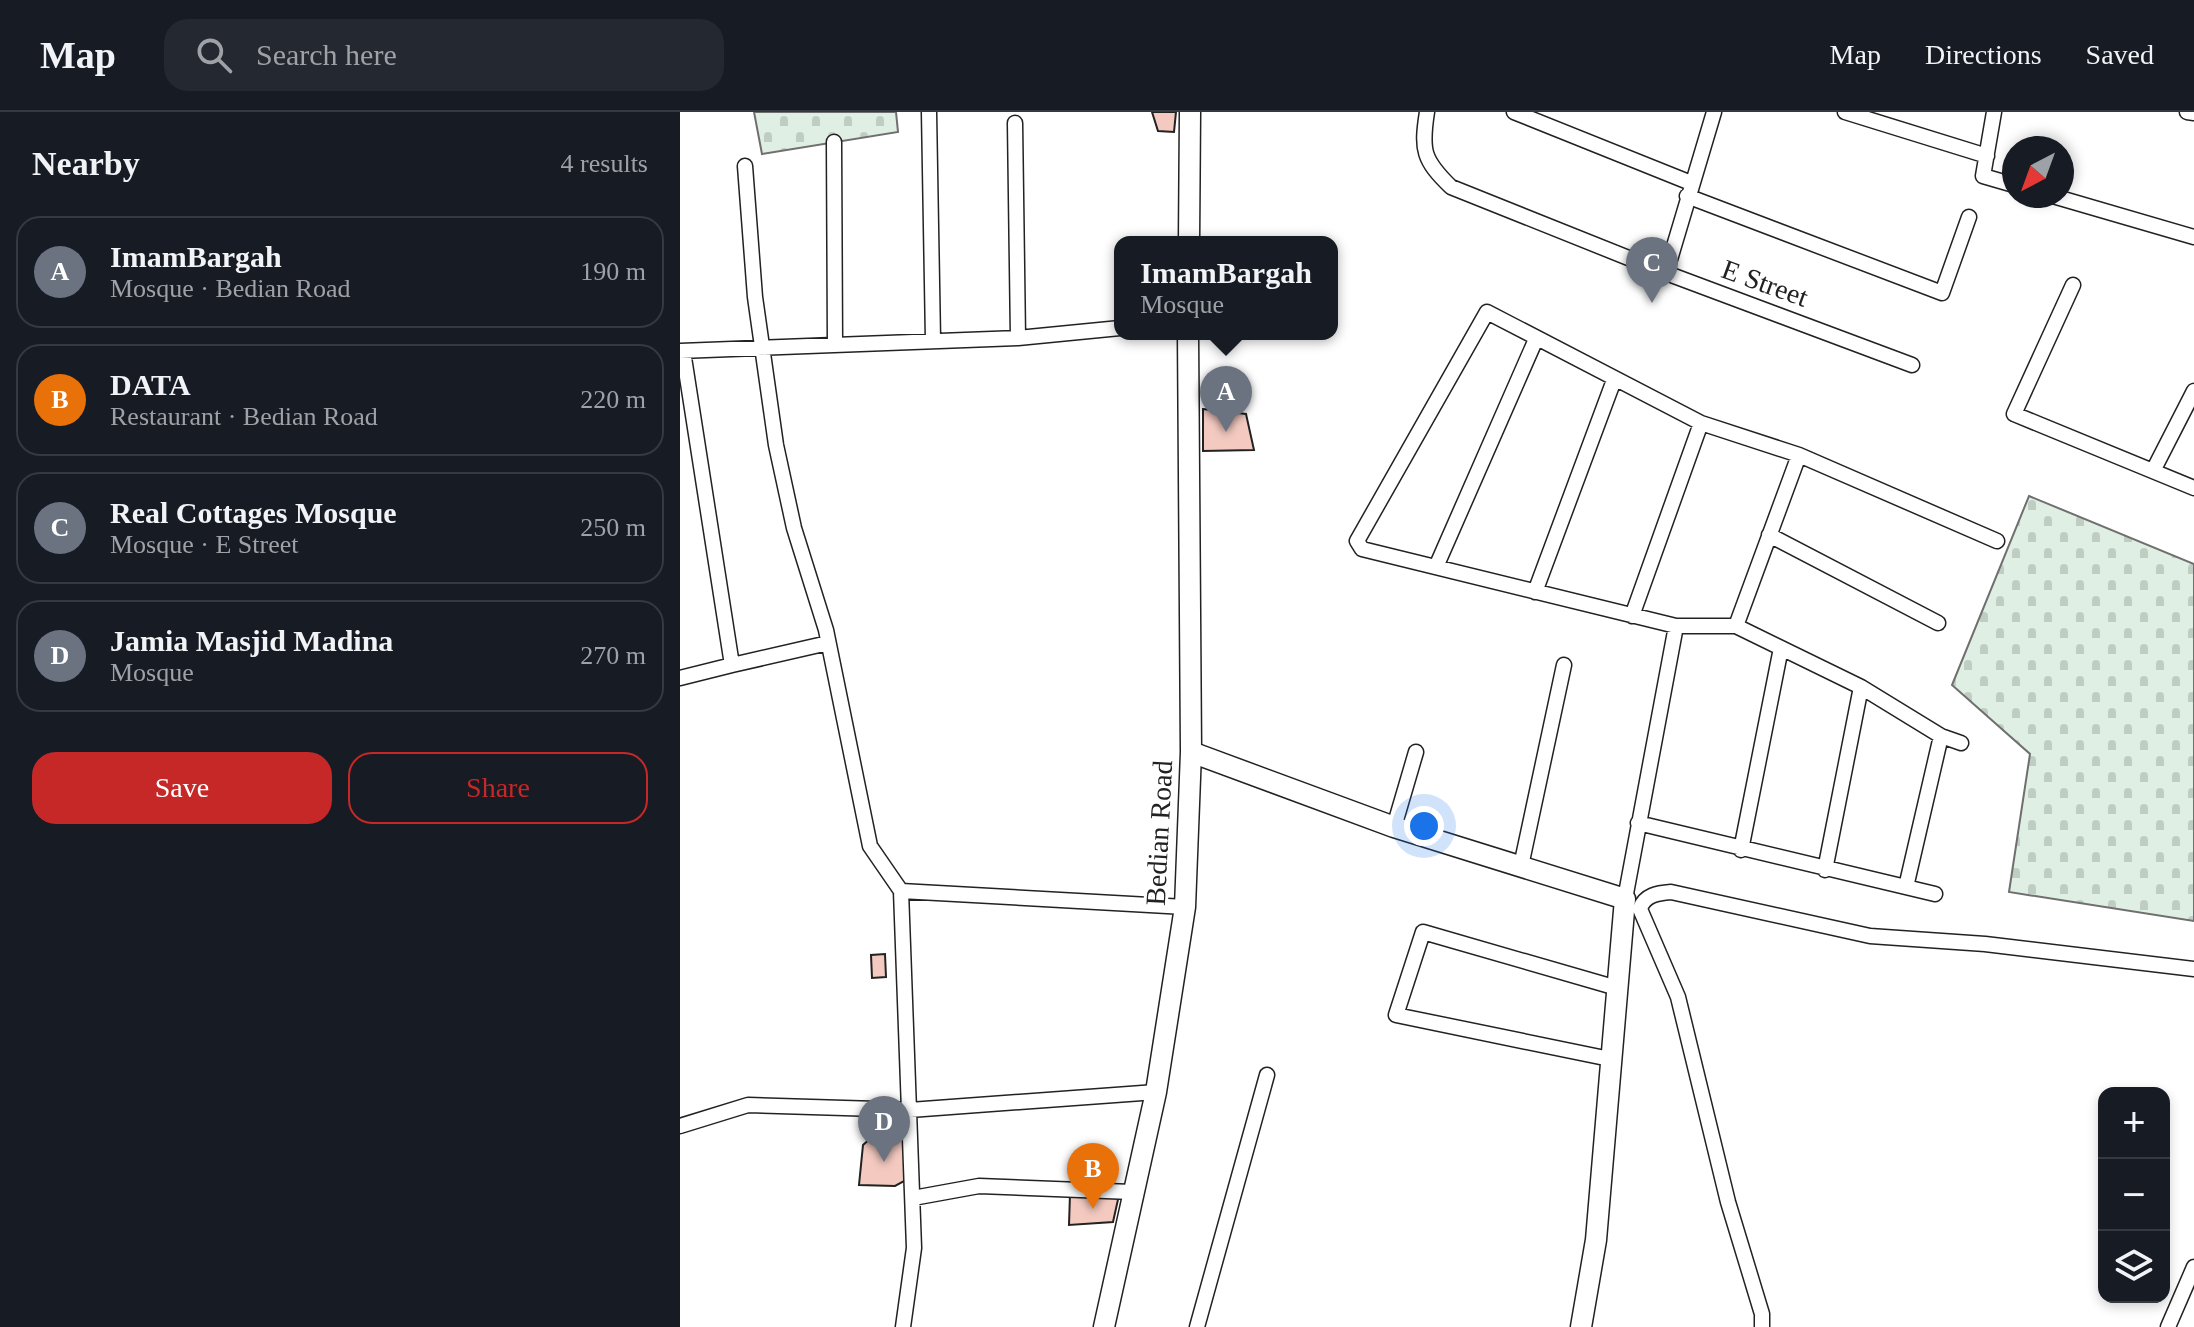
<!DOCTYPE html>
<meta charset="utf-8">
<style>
body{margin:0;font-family:Georgia,serif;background:#242831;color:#f1f3f6}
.controls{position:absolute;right:24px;bottom:24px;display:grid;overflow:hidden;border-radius:16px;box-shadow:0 4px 12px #0003}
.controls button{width:72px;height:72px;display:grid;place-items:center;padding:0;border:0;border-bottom:2px solid #363941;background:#171b24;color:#f1f3f6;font:40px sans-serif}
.compass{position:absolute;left:1322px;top:24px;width:72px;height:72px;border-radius:50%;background:#171b24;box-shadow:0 4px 12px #0003;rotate:221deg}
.you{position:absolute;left:744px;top:714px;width:28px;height:28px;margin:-20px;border:6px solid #fff;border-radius:50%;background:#1a73e8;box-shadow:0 0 0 12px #1a73e833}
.badge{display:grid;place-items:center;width:52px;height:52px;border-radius:50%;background:#c62828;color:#fff;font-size:26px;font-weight:700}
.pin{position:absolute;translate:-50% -66px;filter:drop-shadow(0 2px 4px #0008)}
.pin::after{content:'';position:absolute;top:42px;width:28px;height:24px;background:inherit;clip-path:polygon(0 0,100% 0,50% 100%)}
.popup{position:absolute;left:434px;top:124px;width:224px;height:104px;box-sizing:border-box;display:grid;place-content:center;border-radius:16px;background:#171b24;filter:drop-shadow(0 2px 6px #0005);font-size:26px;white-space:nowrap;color:#9ea1a6}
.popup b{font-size:30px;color:#f1f3f6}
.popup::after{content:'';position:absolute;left:50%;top:100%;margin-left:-16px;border:16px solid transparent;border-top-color:#171b24}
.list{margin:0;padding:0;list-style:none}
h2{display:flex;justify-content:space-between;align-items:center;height:104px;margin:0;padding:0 32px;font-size:34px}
h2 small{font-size:26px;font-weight:400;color:#9ea1a6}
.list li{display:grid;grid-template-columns:52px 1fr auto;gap:24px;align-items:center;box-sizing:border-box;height:112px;margin:0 16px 16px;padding:0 16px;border:2px solid #363941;border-radius:24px}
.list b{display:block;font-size:30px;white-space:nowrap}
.list p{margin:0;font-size:26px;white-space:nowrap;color:#9ea1a6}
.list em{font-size:26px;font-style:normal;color:#9ea1a6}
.actions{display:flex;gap:16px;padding:24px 32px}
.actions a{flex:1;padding:18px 0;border:2px solid #c62828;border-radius:24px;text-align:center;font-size:28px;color:#c62828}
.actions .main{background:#c62828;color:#fff}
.icon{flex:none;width:44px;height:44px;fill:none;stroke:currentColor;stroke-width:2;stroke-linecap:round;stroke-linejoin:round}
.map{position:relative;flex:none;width:1514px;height:1215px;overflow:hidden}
header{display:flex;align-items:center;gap:48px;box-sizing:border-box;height:112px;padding:0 40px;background:#171b24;border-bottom:2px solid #363941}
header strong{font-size:38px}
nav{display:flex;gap:44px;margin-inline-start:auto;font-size:28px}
.search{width:560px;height:72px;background:#242831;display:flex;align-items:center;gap:20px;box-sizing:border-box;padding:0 28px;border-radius:24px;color:#9ea1a6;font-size:30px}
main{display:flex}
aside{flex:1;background:#171b24}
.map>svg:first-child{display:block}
.cemetery{fill:url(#cemetery-stones);stroke:#6f6f6f;stroke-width:2}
.building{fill:#f3c9c0;stroke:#222;stroke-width:2}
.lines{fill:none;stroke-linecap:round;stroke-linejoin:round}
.street-casing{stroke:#222;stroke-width:17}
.secondary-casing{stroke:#222;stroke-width:23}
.street{stroke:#fff;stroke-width:14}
.secondary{stroke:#fff;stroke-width:20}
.labels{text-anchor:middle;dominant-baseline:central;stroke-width:6;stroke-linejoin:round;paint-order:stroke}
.street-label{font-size:28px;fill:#222;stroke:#fff}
</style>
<header>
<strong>Map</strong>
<div class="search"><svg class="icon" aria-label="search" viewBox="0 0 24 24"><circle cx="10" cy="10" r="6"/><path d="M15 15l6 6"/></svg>Search here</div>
<nav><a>Map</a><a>Directions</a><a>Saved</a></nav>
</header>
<main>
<aside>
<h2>Nearby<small>4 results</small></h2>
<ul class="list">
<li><span class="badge" style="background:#6b7280">A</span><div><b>ImamBargah</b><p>Mosque · Bedian Road</p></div><em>190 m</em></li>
<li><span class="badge" style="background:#e8710a">B</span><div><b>DATA</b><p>Restaurant · Bedian Road</p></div><em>220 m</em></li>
<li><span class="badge" style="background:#6b7280">C</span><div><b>Real Cottages Mosque</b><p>Mosque · E Street</p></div><em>250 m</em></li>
<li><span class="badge" style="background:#6b7280">D</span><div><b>Jamia Masjid Madina</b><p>Mosque</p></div><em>270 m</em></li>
</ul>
<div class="actions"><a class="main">Save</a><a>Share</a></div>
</aside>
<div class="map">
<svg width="1514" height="1215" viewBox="0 0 1514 1215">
<defs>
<pattern id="cemetery-stones" width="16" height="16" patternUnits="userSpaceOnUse" patternTransform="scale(2)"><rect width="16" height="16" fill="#e0efe3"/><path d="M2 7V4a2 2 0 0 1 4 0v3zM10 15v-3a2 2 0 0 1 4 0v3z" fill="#c0cdc2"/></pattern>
</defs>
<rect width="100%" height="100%" fill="#fff"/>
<!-- cemetery -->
<path class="cemetery" d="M74,0H216L218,20L82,42Z
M1349,384L1514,452V809L1329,780L1350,642L1272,573Z"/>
<!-- building -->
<path class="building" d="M472,0H496L494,20L478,19Z
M523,297L566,302L574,338L523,339Z
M205,842L206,865L192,866L191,843Z
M217,1003L225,1010L228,1067L215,1074L179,1073L183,1033Z
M390,1082L439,1083L433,1110L389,1113Z"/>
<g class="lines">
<!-- street casing -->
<g class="street-casing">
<path id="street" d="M249,0L253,228
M747,0C741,38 743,48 771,75L986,161L1232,253
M834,0L1011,71
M1165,0L1307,44
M1314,0L1303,64L1334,73
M1507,0L1514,1
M335,11L338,226
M154,30L155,232
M65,54L75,185L96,333L114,416L146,518L190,734L221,779
M1007,84L1262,181L1289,105
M1373,84L1514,125
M986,161L1034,0
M1393,173L1334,302L1514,376
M0,239L338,226L440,216
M3,239L52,553L148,531
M1473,359L1514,279
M1089,423L1258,511
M756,455L856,227
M855,480L934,268
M952,504L1021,311
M1056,514L1119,343
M0,566L52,553
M1281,631L1261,624L1181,575L1056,514H996L682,437L677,429L807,200L1021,311L1119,343L1317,429
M958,711L1255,782
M714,715L736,640
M1061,738L1101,536
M841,754L884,553
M1145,758L1181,575
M1226,775L1261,624
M945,787L996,514
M930,947L716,903L743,820L937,876
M0,1014L68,993L230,998L476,980
M233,1086L299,1074L452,1080
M223,1215L234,1136L221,779L505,795
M517,1215L587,963
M1082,1215V1202L1048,1090L998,885L960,797C964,783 978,781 991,780L1190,824L1305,832L1514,857
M1488,1215L1514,1155"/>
</g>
<!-- secondary casing -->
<g class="secondary-casing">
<path id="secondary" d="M509,130L510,0
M511,640L714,715L945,787L916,1128L901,1215
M424,1215L476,980L505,795L511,640L508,222"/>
</g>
<!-- street -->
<use href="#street" class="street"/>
<!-- secondary -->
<use href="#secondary" class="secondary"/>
</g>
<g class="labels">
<!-- street labels -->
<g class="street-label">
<text transform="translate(1085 171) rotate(20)">E Street</text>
<text transform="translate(479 721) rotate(-87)">Bedian Road</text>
</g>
</g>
</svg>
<div class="controls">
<button>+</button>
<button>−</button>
<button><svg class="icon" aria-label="layers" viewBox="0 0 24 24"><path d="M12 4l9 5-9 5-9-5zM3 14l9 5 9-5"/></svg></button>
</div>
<svg class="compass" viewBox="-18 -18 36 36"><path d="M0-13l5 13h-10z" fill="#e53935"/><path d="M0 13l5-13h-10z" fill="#9ea1a6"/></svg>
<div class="you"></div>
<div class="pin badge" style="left:546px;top:320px;background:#6b7280">A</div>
<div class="popup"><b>ImamBargah</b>Mosque</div>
<div class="pin badge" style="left:413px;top:1097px;background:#e8710a">B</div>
<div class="pin badge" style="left:972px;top:191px;background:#6b7280">C</div>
<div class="pin badge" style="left:204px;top:1050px;background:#6b7280">D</div>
</div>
</main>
